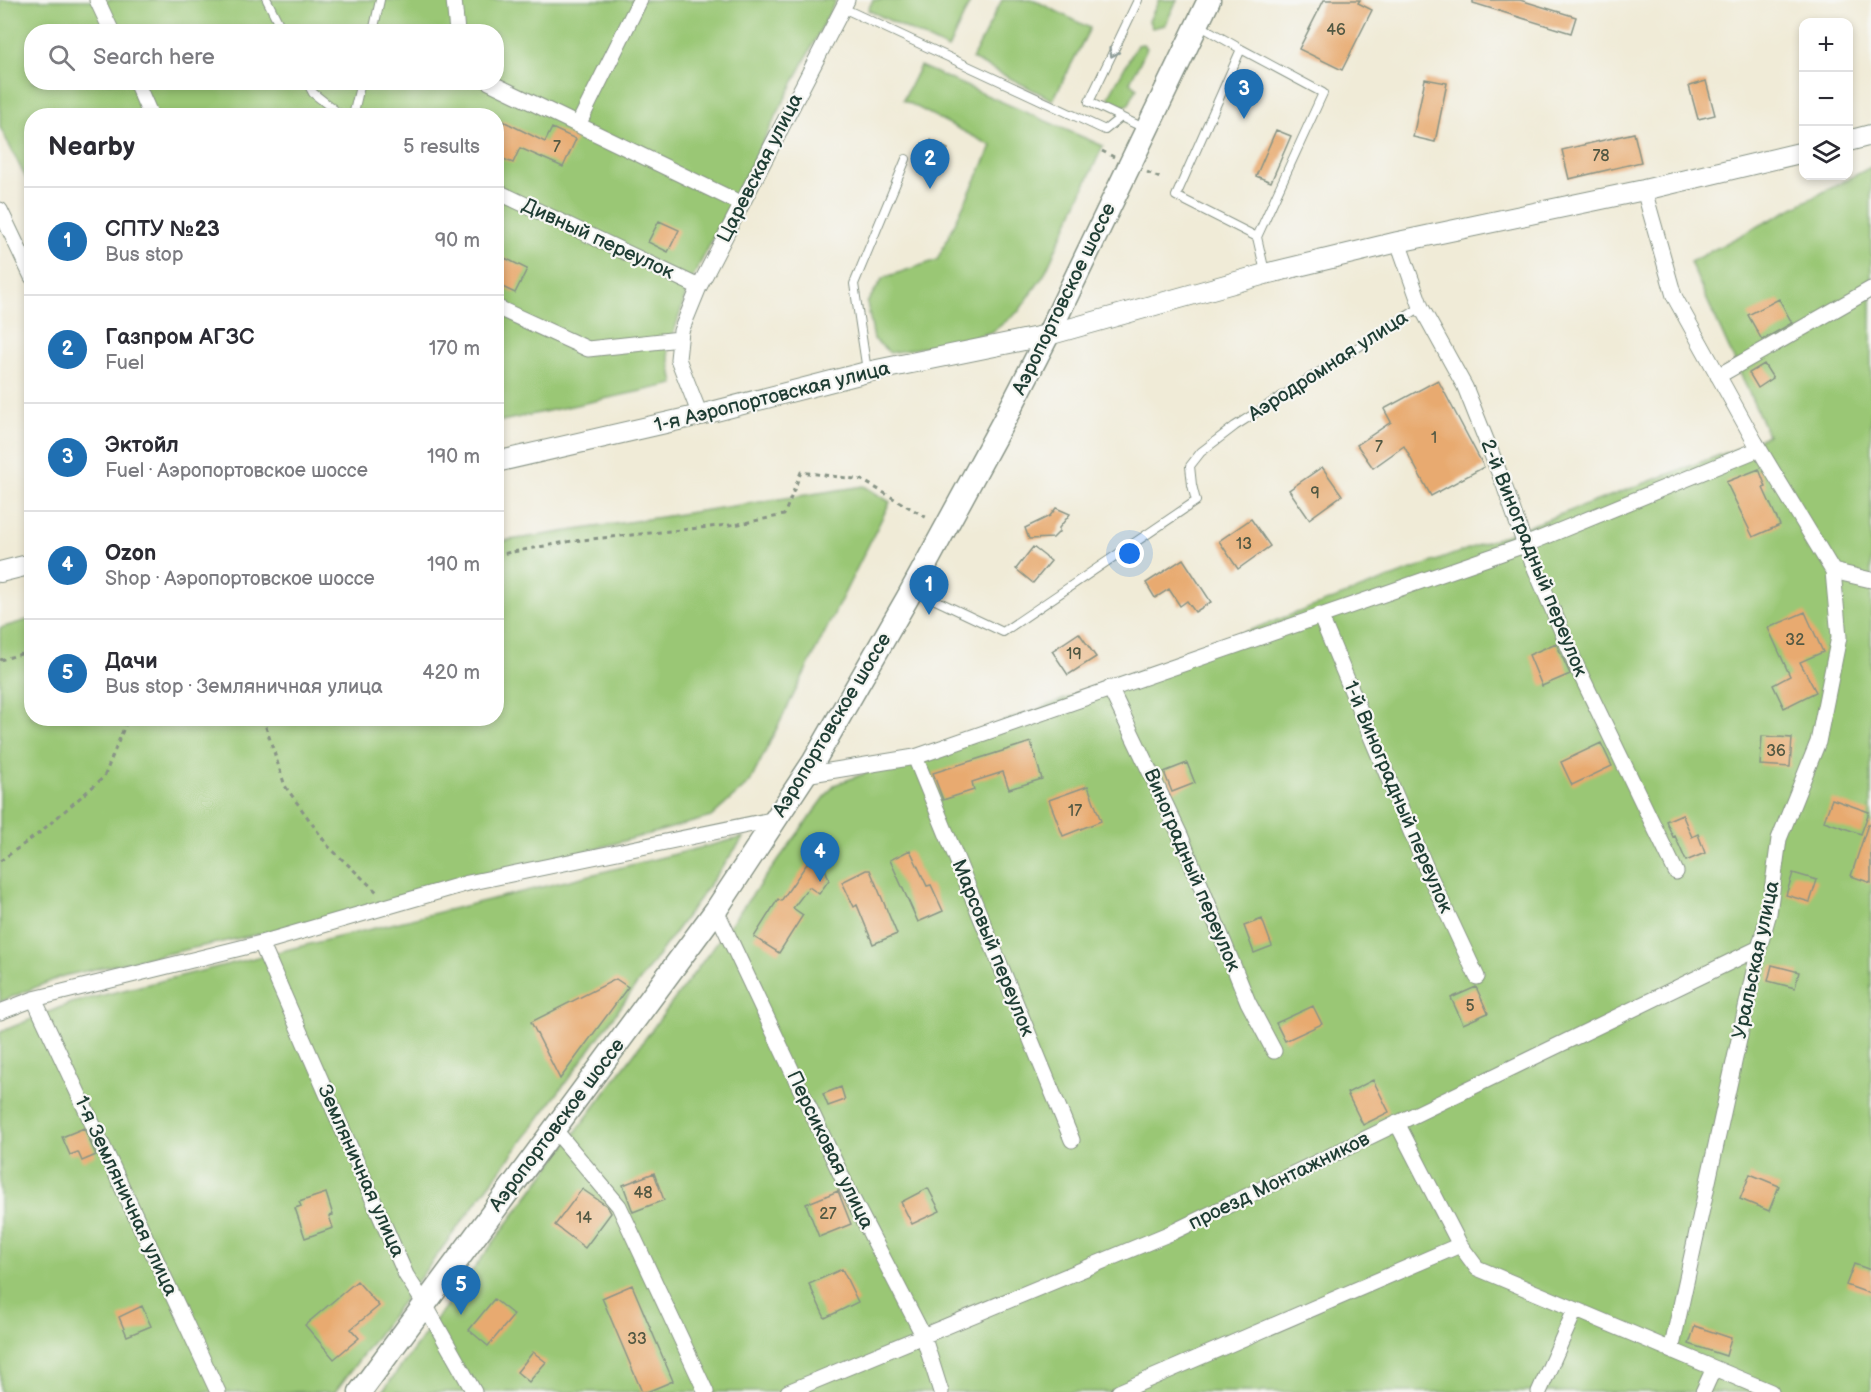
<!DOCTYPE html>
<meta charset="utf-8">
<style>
body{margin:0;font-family:"Balsamiq Sans",sans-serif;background:#f7f7f7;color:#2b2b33}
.controls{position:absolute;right:18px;top:18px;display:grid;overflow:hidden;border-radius:12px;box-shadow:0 3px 9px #0003}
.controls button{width:54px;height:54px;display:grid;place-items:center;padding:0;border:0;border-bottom:2px solid #e1e1e2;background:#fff;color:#2b2b33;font:30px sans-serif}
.you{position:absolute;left:1130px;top:554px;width:21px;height:21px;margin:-15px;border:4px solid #fff;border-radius:50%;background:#1a73e8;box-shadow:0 0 0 9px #1a73e833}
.badge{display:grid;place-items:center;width:39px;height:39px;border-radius:50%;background:#1f6fb2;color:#fff;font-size:20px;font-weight:700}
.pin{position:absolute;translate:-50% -50px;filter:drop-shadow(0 2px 3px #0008)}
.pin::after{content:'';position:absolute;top:32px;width:21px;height:18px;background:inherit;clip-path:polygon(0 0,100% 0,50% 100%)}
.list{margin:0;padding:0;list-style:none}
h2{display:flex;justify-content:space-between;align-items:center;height:78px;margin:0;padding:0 24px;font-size:26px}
h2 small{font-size:20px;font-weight:400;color:#7c7c81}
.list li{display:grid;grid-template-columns:39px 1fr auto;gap:18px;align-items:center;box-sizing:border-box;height:108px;padding:0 24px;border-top:2px solid #e1e1e2}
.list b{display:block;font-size:22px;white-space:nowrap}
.list p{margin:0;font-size:20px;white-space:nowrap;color:#7c7c81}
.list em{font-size:20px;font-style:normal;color:#7c7c81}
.icon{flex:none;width:33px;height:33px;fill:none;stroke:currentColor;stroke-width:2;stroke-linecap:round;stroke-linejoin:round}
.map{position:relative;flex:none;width:1871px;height:1392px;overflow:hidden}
.search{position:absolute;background:#fff;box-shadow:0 3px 9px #0003;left:24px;top:24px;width:480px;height:66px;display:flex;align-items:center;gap:15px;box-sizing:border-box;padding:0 21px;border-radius:24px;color:#7c7c81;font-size:22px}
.panel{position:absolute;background:#fff;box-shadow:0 3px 9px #0003;left:24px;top:108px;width:480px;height:618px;border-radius:24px}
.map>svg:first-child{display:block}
.green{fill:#9ac774;stroke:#5c8254;stroke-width:1.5;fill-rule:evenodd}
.building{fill:#e8aa70}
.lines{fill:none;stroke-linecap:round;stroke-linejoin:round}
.service-casing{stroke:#889486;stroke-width:10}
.minor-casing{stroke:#889486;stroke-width:17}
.tertiary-casing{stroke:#889486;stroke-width:22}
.secondary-casing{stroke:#889486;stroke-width:25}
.path{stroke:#889486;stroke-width:3;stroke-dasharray:4.5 4.5;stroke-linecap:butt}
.service{stroke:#fff;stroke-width:8}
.minor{stroke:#fff;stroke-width:15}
.tertiary{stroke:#fff;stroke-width:20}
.secondary{stroke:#fff;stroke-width:22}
.oneway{stroke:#8f9e9a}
.labels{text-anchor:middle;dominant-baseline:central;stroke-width:4.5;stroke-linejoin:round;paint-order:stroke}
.number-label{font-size:16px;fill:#515843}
.street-label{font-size:20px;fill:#1f3d34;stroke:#f6f6f2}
</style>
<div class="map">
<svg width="1871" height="1392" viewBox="0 0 1871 1392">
<rect width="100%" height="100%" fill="#f6f6f2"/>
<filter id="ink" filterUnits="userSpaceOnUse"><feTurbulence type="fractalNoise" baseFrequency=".0167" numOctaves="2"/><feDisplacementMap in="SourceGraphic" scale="12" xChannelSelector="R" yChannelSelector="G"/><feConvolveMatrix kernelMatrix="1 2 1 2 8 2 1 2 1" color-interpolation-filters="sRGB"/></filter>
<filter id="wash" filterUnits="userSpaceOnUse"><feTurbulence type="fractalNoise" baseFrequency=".008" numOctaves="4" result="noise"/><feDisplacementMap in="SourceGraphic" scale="24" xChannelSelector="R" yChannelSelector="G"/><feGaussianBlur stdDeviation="1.35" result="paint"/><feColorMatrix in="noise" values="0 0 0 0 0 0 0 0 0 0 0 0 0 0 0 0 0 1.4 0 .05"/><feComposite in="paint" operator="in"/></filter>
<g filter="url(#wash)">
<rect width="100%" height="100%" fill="#f0ebd7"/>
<!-- green -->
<path class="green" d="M0,0H836L689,285L668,351L674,384L497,422L496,116H32L31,188L0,127ZM32,32H496V82H32Z
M873,0H971L948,49L868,10Z
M1002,0H1034L1090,28L1053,100L972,59Z
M1159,0H1177L1165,25L1152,28L1149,21Z
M1143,44L1147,48L1130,82L1137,88L1129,104L1121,108L1112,106L1109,96L1137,45Z
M920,66L1103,146L1044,275L1019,311L992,332L958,341L890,353L874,339L867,303L883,278L937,260L992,146L903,100Z
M1871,167V1392H382L834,785L1755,442L1768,435L1690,262Z
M864,486L890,502L750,782L711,817L376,909L63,976L0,1002V628L31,619L32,718H496L497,542Z
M744,837L572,1074L335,1392H0V1032L71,1003Z"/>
<g id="blocks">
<!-- building -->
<path class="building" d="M1324,0H1360L1358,3L1372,10L1342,70L1299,49Z
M1473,0H1520L1576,17L1571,33L1473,3Z
M1425,79L1447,83L1435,142L1413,137Z
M1706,81L1715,115L1698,119L1689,86Z
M503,121L545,142L552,128L576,139L563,167L520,148L513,163L496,156V134Z
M1276,130L1291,136L1271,182L1256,176Z
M1634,133L1641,162L1569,179L1562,150Z
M931,140L948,149L942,162L924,153Z
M659,221L679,230L668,252L648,242Z
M505,258L527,269L515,293L496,284V273Z
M1779,299L1792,323L1762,340L1748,315Z
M1764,364L1773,378L1758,388L1749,373Z
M1438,380L1484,467L1431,496L1404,446L1373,468L1357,445L1391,422L1384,409Z
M1322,467L1342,495L1309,519L1289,490Z
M1759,469L1766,487L1763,488L1780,525L1753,537L1726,482Z
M1056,508L1070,514L1059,528V532L1053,538L1029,539L1025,528L1050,516Z
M1251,519L1270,546L1238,569L1219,541Z
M1033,547L1051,561L1033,583L1016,569Z
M1183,559L1211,602L1195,612L1187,601L1180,606L1169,589L1155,598L1146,583Z
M1805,612L1823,652L1800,662L1816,692L1784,708L1773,685L1790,676L1768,628Z
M1079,633L1096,657L1068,675L1052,651Z
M1556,643L1570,674L1542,686L1529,655Z
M1762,736L1792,738L1790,767L1760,765Z
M1031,742L1042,779L1009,789L1003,772L972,782L974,790L943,800L933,773Z
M1601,743L1612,766L1572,785L1561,762Z
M1187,763L1195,783L1172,792L1164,772Z
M1088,786L1101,821L1063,836L1049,800Z
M1832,799L1869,812L1861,834L1824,821Z
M1682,814L1692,837L1698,834L1705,853L1686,861L1675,836L1673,837L1666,821Z
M1868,824H1871V883L1851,876Z
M818,848L829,880L819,894L809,887L793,908L803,915L779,953L754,937L778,899L781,901Z
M910,850L927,886L931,885L943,911L918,922L890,860Z
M866,870H870L897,934L873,944L857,905L854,907L842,882Z
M1793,873L1817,880L1810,902L1786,895Z
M1262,919L1272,946L1254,953L1244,926Z
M1772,965L1799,972L1795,988L1768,981Z
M616,979L628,987L560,1079L531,1022Z
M1476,987L1488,1013L1463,1024L1451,998Z
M1313,1006L1322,1024L1285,1041L1276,1023Z
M1373,1080L1389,1112L1363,1125L1347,1093Z
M841,1087L845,1100L828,1106L823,1094Z
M84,1128L96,1155L82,1161L78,1152L70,1155L62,1137Z
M654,1173L664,1200L633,1212L623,1185Z
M1750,1174L1779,1186L1769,1211L1740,1199Z
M928,1188L940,1211L912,1224L901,1202Z
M582,1189L607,1206L611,1213L585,1248L555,1225Z
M838,1191L851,1224L819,1237L806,1204Z
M326,1193L333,1215L329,1216L333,1228L305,1238L295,1208L301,1206L299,1202Z
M1854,1264L1871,1270V1294L1846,1285Z
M842,1269L858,1302L825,1318L809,1284Z
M357,1281L379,1306L351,1329L359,1338L334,1359L305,1325Z
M632,1285L673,1381L647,1392H642L602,1298Z
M494,1299L514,1315L488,1346L469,1330Z
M142,1306L151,1326L127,1336L119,1317Z
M1695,1326L1731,1338L1726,1356L1689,1344Z
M533,1352L546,1362L529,1382L517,1372Z"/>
</g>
</g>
<g filter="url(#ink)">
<use href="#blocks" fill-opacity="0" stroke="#889486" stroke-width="1.5"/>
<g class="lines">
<!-- service casing -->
<g class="service-casing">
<path id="service" d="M267,0L283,32
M1138,0L1089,102L1146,129
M843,8L1105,130L1121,117
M1199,25L1241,49
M373,32L380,0
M307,82L313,93L342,116
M353,116L361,82
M1257,237L1176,196L1241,49L1323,93L1257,237L1265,272
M867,371L854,284L906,159
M914,590L1003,632L1196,501L1192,485L1190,466L1201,452L1235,426L1421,307"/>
</g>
<!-- minor casing -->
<g class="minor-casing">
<path id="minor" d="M97,0L112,32
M454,0L457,32
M136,82L151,116
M489,82L742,204
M578,125L640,0
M1644,190L1674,296L1755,442L1833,571L1839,637L1818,742L1779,839L1769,913L1759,948L1671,1351
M496,191L699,287
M0,210L32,277
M1398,242L1421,307L1465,387L1504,485L1525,545L1578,669L1676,872
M496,307L588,349L680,339
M1718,376L1871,289
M700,415L678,359L681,331L699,287L847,0
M1833,571L1871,580
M1320,615L1427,870L1477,977
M1110,688L1181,837L1248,1002L1274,1051
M915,757L1072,1140
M805,775L915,757L1525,545L1759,449
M716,910L851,1196L923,1335L941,1392
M261,943L406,1275L424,1303L474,1392
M34,999L218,1392
M0,1012L34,999L261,943L468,883L776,819
M1397,1123L1460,1245L1477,1268L1771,1392
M554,1129L619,1206L706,1392
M788,1392L1173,1232L1759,948
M1119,1392L1460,1245
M1539,1392L1575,1310
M1703,1392L1714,1368"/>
</g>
<!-- tertiary casing -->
<g class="tertiary-casing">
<path id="tertiary" d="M1848,141L1871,135
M496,462L700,415L867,372L1048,335L1265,274L1398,242L1644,190L1804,152
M0,572L32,564"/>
</g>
<!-- secondary casing -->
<g class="secondary-casing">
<path id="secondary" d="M360,1392L716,910L814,761L908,597L1008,413L1048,335L1209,0"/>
</g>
<!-- path -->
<path class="path" d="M1102,151L1114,157
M1147,172L1162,179
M496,555L572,541L739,524L784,515L801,472L862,480L929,519
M0,660L32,651
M263,718L285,786L328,846L378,893
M0,861L38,834L104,777L128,718"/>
<!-- service -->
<use href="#service" class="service"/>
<!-- minor -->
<use href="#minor" class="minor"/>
<!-- tertiary -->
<use href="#tertiary" class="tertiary"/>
<!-- secondary -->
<use href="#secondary" class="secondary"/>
</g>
<!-- one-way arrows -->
<defs><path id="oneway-chevron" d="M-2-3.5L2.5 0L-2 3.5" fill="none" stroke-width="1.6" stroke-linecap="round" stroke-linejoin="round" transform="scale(1.5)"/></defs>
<use class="oneway" href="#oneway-chevron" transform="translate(1113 53) rotate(115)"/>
</g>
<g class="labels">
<!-- number labels -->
<g class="number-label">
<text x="1336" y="30">46</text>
<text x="557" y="147">7</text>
<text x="1601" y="156">78</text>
<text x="1434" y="438">1</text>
<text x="1379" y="447">7</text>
<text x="1315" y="493">9</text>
<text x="1244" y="544">13</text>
<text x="1795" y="640">32</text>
<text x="1074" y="654">19</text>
<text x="1776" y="751">36</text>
<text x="1075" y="811">17</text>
<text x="1470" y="1006">5</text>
<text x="643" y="1193">48</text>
<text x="828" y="1214">27</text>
<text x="584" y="1218">14</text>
<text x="637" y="1339">33</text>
</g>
<!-- street labels -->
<g class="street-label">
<text transform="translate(760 168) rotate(-63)">Царевская улица</text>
<text transform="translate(598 239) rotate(25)">Дивный переулок</text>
<text transform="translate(1064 299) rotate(-64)">Аэропортовское шоссе</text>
<text transform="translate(1328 366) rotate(-33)">Аэродромная улица</text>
<text transform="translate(772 397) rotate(-14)">1-я Аэропортовская улица</text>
<text transform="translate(1534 558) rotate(68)">2-й Виноградный переулок</text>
<text transform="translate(832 725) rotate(-59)">Аэропортовское шоссе</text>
<text transform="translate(1398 797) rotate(67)">1-й Виноградный переулок</text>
<text transform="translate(1192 870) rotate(67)">Виноградный переулок</text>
<text transform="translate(993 948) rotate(68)">Марсовый переулок</text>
<text transform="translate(1756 960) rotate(-78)">Уральская улица</text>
<text transform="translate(557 1125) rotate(-53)">Аэропортовское шоссе</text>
<text transform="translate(830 1150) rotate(64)">Персиковая улица</text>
<text transform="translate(361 1171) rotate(66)">Земляничная улица</text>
<text transform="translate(1279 1181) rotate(-26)">проезд Монтажников</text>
<text transform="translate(126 1196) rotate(65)">1-я Земляничная улица</text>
</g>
</g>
</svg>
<div class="controls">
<button>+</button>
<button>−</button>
<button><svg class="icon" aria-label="layers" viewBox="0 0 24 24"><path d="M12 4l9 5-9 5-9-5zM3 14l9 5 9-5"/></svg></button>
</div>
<div class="you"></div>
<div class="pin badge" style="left:929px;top:615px">1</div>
<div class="pin badge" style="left:930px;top:189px">2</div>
<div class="pin badge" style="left:1244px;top:119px">3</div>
<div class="pin badge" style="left:820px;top:882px">4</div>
<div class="pin badge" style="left:461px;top:1315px">5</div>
<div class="search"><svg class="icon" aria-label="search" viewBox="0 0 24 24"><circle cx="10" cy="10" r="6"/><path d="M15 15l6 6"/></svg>Search here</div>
<section class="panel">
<h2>Nearby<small>5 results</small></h2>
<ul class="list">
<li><span class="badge">1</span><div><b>СПТУ №23</b><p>Bus stop</p></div><em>90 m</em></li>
<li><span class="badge">2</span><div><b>Газпром АГЗС</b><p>Fuel</p></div><em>170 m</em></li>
<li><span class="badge">3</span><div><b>Эктойл</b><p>Fuel · Аэропортовское шоссе</p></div><em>190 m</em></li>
<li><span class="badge">4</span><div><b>Ozon</b><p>Shop · Аэропортовское шоссе</p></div><em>190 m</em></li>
<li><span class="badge">5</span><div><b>Дачи</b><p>Bus stop · Земляничная улица</p></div><em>420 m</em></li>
</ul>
</section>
</div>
